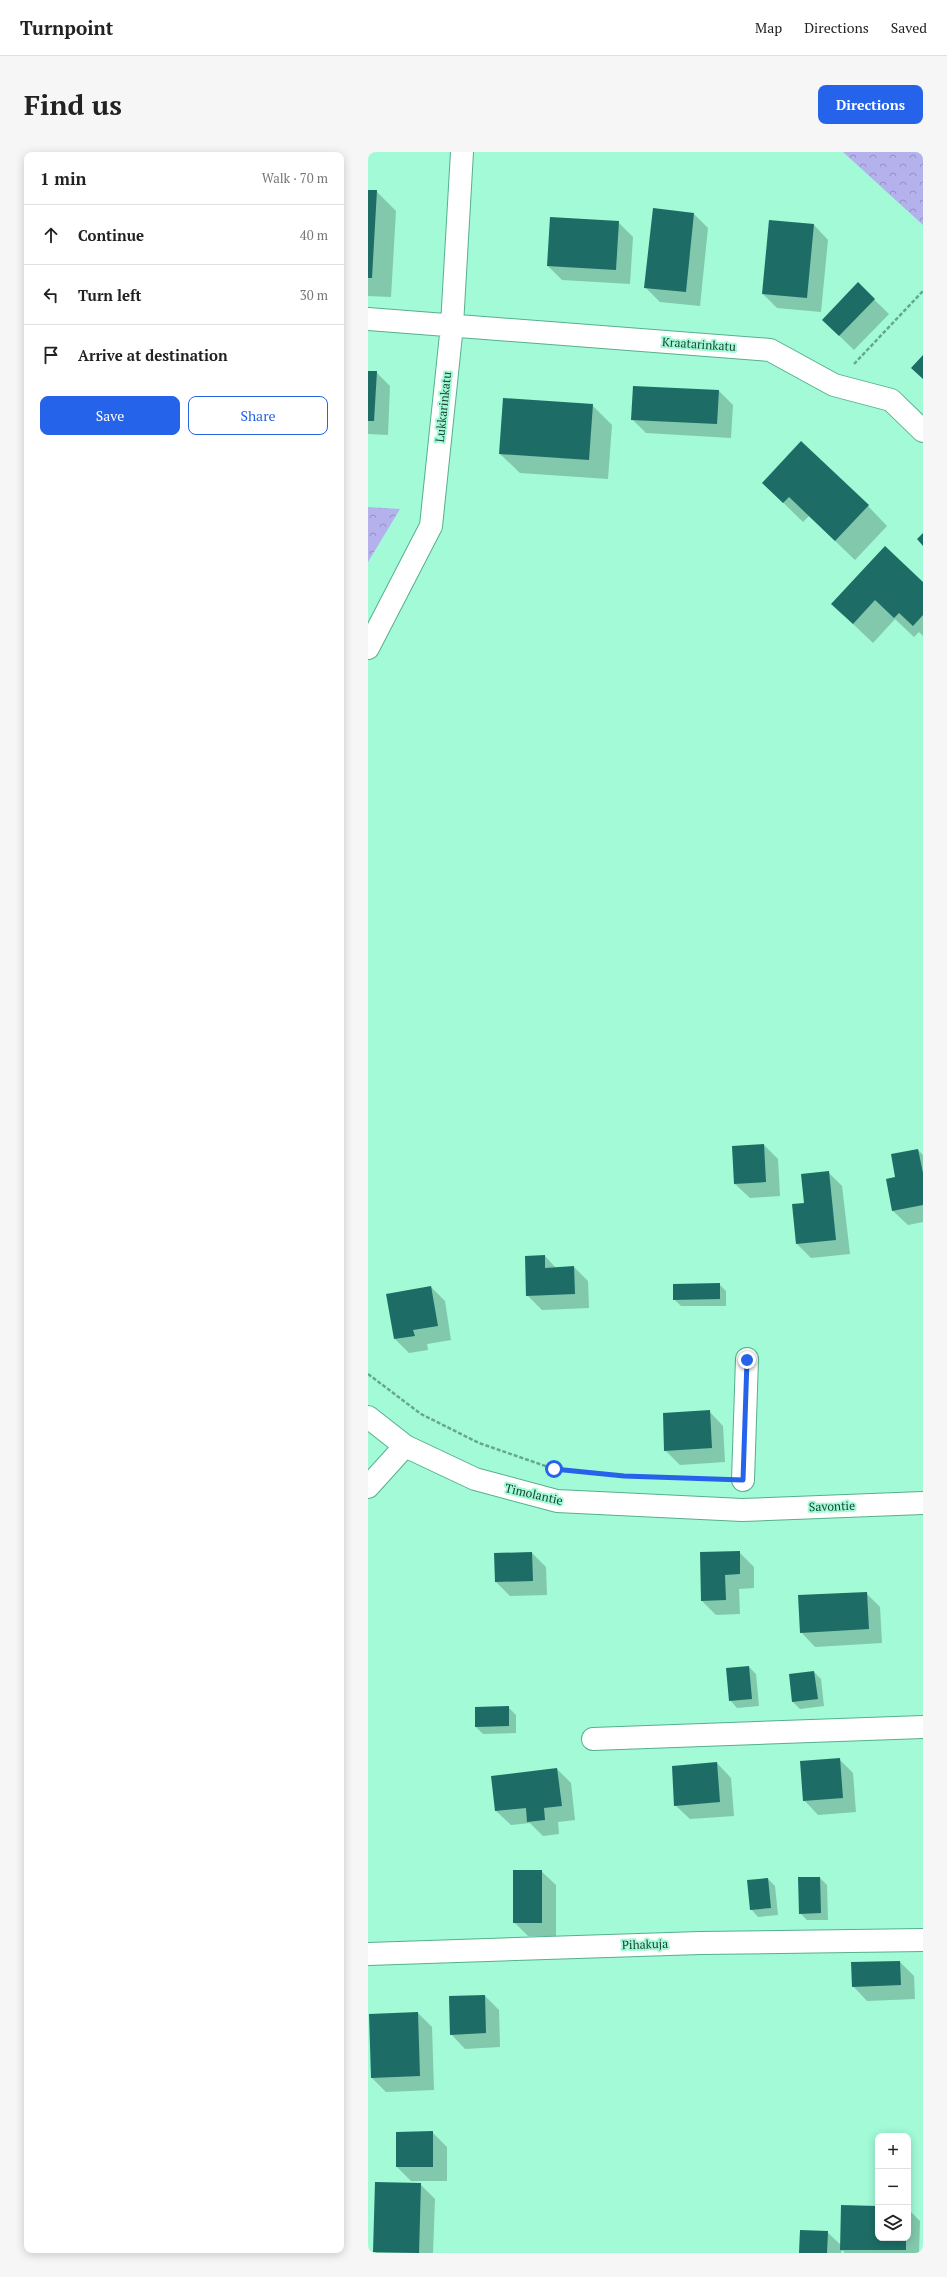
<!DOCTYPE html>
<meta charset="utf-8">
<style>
body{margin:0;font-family:"PT Serif",serif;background:#f6f6f6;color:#222}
.controls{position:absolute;right:12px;bottom:12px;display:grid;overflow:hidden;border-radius:8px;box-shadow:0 2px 10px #0003}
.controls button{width:36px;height:36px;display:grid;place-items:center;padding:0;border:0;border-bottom:1px solid #e0e0e0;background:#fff;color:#222;font:20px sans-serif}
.stop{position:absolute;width:12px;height:12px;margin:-9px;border:3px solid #2563eb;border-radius:50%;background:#fff}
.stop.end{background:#2563eb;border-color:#fff;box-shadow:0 1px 4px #0008}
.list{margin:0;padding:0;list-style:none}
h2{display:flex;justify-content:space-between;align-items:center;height:52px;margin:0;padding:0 16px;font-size:17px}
h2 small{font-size:13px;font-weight:400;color:#767676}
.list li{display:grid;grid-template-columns:26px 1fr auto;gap:12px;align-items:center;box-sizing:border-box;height:60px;padding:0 16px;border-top:1px solid #e0e0e0}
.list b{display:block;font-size:15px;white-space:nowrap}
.list em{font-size:13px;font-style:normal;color:#767676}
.actions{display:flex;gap:8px;padding:12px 16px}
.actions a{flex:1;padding:9px 0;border:1px solid #2563eb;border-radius:8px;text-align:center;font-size:14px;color:#2563eb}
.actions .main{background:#2563eb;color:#fff}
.icon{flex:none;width:22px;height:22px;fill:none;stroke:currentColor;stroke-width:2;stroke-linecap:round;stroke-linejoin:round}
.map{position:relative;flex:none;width:555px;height:2101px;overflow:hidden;border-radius:8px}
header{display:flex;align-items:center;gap:24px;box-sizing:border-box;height:56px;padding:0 20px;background:#fff;border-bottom:1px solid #e0e0e0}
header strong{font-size:19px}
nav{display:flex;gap:22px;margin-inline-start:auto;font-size:14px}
.intro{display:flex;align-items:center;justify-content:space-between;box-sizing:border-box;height:96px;padding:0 24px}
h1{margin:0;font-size:28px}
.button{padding:10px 18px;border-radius:8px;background:#2563eb;color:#fff;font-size:14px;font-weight:700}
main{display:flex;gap:24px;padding:0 24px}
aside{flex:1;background:#fff;border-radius:8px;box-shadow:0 2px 10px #0003}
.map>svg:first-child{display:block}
.forest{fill:url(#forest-crowns)}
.shadow{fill:#0003}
.building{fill:#1d6d66}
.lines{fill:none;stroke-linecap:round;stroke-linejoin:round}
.minor-casing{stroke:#57af8e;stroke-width:24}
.path{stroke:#66a78d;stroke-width:2.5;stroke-dasharray:4 2;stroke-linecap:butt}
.minor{stroke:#fff;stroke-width:22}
.route{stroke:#2563eb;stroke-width:5}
.labels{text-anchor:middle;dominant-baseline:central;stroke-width:4;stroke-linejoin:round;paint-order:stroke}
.street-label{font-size:12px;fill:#1d4234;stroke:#a2fad7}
</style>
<header>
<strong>Turnpoint</strong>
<nav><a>Map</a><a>Directions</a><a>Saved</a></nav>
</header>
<div class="intro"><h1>Find us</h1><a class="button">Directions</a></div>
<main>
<aside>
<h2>1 min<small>Walk · 70 m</small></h2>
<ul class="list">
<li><svg class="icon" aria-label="ahead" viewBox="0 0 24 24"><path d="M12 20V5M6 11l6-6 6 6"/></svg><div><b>Continue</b></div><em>40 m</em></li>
<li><svg class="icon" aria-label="left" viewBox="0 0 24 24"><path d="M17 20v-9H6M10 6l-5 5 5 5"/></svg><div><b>Turn left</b></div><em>30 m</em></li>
<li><svg class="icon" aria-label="arrive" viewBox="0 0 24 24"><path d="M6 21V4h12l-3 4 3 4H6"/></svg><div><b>Arrive at destination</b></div></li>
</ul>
<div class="actions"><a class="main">Save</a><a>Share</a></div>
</aside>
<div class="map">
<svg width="555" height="2101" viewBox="0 0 555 2101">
<defs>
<pattern id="forest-crowns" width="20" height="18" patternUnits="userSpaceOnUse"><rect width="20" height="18" fill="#b4b1ec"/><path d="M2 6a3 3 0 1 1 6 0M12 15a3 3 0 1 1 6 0" fill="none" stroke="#9292c0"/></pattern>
</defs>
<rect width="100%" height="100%" fill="#a2fad7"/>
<!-- forest -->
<path class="forest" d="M475,0H555V73Z
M0,355L32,357L0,410Z"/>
<!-- shadow -->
<path class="shadow" d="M0,39H8L28,59L23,145L0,144Z
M326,62L340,76L332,154L292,150L277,135Z
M250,70L265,85L262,132L194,128L180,114Z
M446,73L460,88L453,160L409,156L395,142Z
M490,132L521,162L486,198L455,168Z
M0,220H8L22,234L20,283L0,282Z
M351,239L365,253L363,286L278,281L264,267Z
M224,253L244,273L240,327L152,321L132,302Z
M395,331L500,354L519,374L487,408L441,364L435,370Z
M555,431V484L551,480L546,485L527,467L505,491L464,452Z
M396,993L410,1007L412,1044L382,1046L367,1032L365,995Z
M550,998L555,1003V1070L540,1073L525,1059L520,1028L528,1026Z
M460,1020L474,1034L482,1102L443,1106L429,1092L437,1051Z
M177,1104L188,1116L206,1115L220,1129L221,1156L174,1158L159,1143Z
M351,1132L358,1139V1154H313L306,1147Z
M63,1135L77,1149L83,1188L59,1192L60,1198L41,1201L27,1187L19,1143Z
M341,1259L355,1274L357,1310L312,1313L297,1298Z
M371,1400L386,1415V1436L371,1437L372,1462L348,1463L334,1449Z
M164,1401L178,1415L179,1443L142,1444L128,1430Z
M498,1441L512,1455L514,1491L447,1495L433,1480Z
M381,1515L388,1522L391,1554L369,1556L362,1548Z
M446,1520L453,1527L456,1554L432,1557L425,1550Z
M140,1555L148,1563V1581L115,1582L108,1575Z
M471,1607L485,1621L488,1660L450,1663L436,1648Z
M349,1611L363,1626L366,1664L322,1667L307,1653Z
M189,1617L203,1631L207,1668L190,1670L191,1682L175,1684L162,1671L143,1673L128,1659Z
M173,1719L188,1733V1784H160L146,1770Z
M452,1726L459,1733L460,1768H439L432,1761Z
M400,1727L407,1734L410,1763L390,1765L383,1757Z
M532,1810L546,1824L547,1847L499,1849L485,1834Z
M117,1844L131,1858L132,1895L97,1897L83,1882L82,1845Z
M50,1861L64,1875L66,1938L18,1940L4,1926Z
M64,1980L79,1995V2029H43L29,2015Z
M52,2032L67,2047L65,2101H7Z
M510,2055V2086H540V2057L552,2069L551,2101H477L474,2098L473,2101H432L459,2080L473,2093Z"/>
<!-- building -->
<path class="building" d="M0,38H9L4,126H0Z
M285,56L326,61L318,140L276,136Z
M182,65L251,69L248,118L179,114Z
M401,68L446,72L439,146L394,142Z
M490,130L507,147L471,184L454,168Z
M555,203V227L543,216Z
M0,219H9L6,269H0Z
M265,234L351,238L349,272L263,268Z
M135,246L225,252L221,308L131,302Z
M433,289L501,353L467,389L421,345L415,351L394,331Z
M555,381V394L549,387Z
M517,394L555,430V463L545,474L531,461L526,466L507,448L485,472L463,452Z
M396,992L398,1030L366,1032L364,994Z
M550,997L555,1021V1053L524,1059L518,1027L527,1025L523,1002Z
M461,1019L468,1088L428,1092L424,1052L436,1051L433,1022Z
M177,1103V1116L206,1114L207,1142L158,1144L157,1104Z
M352,1131V1147L305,1148V1132Z
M63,1134L70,1174L45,1178L47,1184L26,1187L18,1142Z
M342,1258L344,1296L296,1299L295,1261Z
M372,1399V1422L357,1423L358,1448L333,1449L332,1400Z
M164,1400L165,1429L127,1430L126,1401Z
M499,1440L501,1477L432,1481L430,1443Z
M381,1514L384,1547L361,1549L358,1516Z
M446,1519L450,1547L424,1550L421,1522Z
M141,1554V1574L107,1575V1555Z
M472,1606L475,1646L435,1649L432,1609Z
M349,1610L352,1650L306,1654L304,1614Z
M189,1616L194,1654L176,1656L177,1668L159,1670L158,1656L127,1659L123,1624Z
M145,1718H174V1771H145Z
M430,1725H452L453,1761L431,1762Z
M400,1726L403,1756L382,1758L379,1728Z
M532,1809L533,1833L484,1835L483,1810Z
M117,1843L118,1881L82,1883L81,1844Z
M50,1860L52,1924L3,1926L1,1862Z
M65,1979V2015H28V1980Z
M7,2030L53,2031L51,2101L5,2100Z
M473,2053L510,2054V2086H538V2098H472Z
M432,2078L460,2079L459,2101H431Z"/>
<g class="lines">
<!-- minor casing -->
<g class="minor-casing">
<path id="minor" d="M0,167L402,198L466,233L523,248L555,279
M0,496L63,374L84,173L94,0
M0,1265L37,1294L107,1327L189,1349L374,1358L555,1351
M375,1328L379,1207
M0,1335L37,1294
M225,1587L555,1575
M0,1802L332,1791L555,1788"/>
</g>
<!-- path -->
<path class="path" d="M486,212L555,139
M0,1222L53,1262L111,1291L186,1317L241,1323
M310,1326L349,1327"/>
<!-- minor -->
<use href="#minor" class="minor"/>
</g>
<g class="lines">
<!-- route -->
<path class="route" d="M186,1317L256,1324L375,1328L379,1208"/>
</g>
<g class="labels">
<!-- street labels -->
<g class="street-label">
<text transform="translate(331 192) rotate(4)">Kraatarinkatu</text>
<text transform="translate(75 255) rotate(-84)">Lukkarinkatu</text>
<text transform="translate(166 1342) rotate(13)">Timolantie</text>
<text transform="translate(464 1354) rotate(-2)">Savontie</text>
<text transform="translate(277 1792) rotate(-2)">Pihakuja</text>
</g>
</g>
</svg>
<div class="controls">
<button>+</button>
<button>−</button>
<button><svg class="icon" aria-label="layers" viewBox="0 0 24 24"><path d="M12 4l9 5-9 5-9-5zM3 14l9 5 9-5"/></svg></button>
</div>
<div class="stop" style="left:186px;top:1317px"></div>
<div class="stop end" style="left:379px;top:1208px"></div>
</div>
</main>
